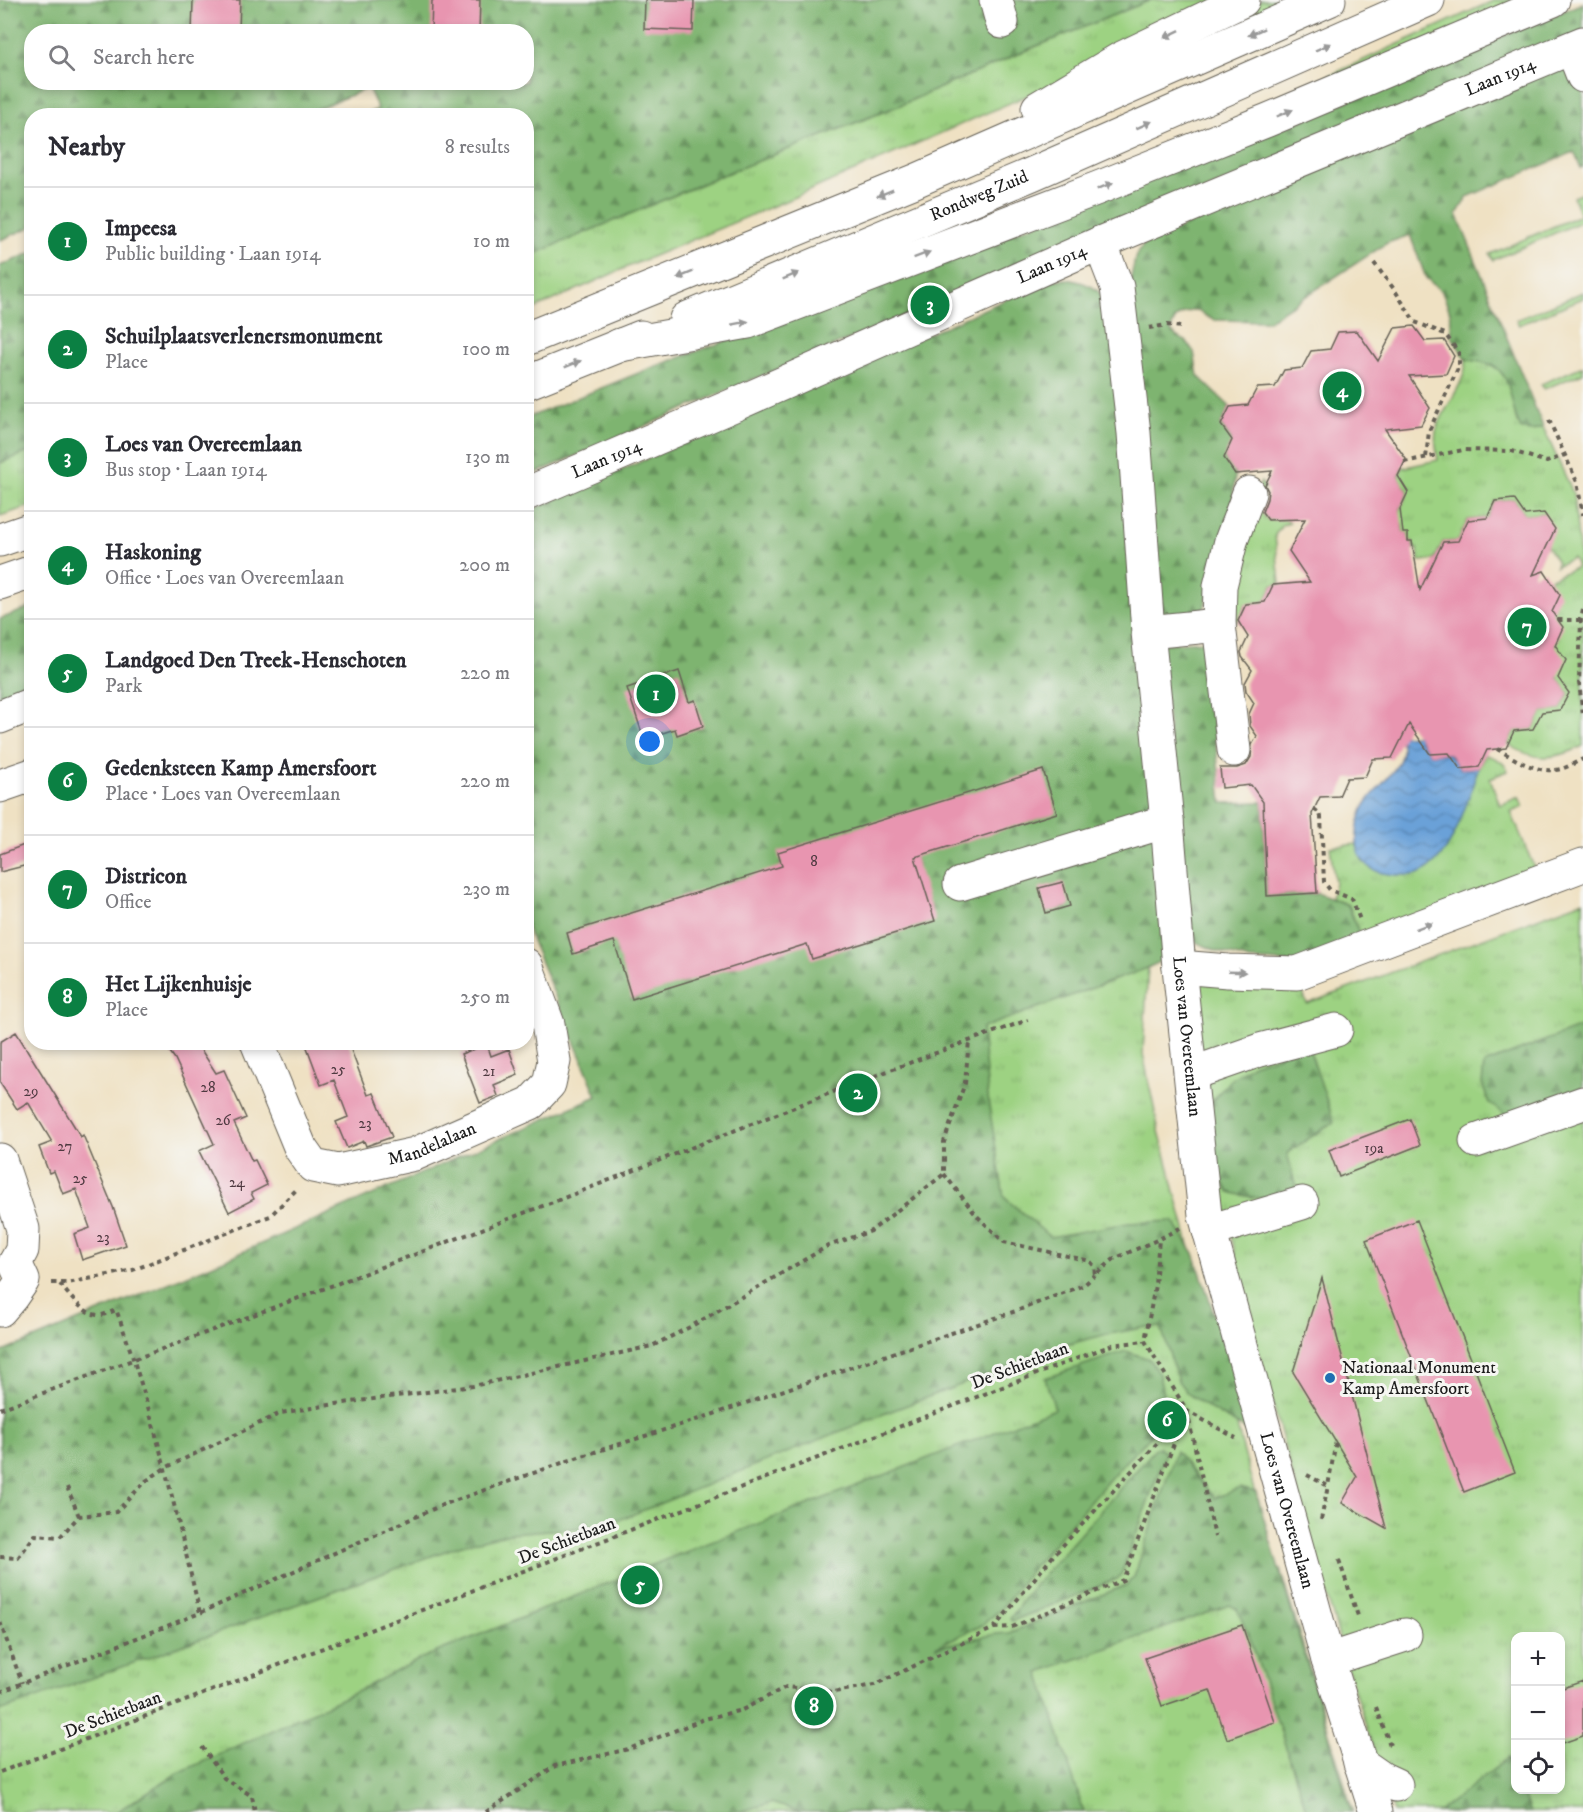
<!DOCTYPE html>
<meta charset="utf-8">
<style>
body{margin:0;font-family:"IM FELL DW Pica",serif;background:#f7f7f7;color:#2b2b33}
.controls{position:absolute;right:18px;bottom:18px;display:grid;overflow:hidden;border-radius:12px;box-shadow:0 3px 9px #0003}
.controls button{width:54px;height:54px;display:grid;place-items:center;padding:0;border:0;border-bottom:2px solid #e1e1e2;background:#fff;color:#2b2b33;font:30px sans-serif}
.you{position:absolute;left:650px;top:742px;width:21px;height:21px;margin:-15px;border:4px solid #fff;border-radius:50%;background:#1a73e8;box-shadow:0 0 0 9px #1a73e833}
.badge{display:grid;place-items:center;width:39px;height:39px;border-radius:50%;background:#0b8043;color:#fff;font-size:20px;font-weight:700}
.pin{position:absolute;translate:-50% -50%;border:3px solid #fff;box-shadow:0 2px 6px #0006}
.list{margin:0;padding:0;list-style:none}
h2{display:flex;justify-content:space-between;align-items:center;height:78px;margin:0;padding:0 24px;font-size:26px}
h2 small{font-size:20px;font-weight:400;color:#7c7c81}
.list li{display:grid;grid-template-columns:39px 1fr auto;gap:18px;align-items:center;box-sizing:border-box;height:108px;padding:0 24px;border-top:2px solid #e1e1e2}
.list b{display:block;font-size:22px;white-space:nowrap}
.list p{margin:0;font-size:20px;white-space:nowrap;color:#7c7c81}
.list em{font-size:20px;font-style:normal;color:#7c7c81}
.icon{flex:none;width:33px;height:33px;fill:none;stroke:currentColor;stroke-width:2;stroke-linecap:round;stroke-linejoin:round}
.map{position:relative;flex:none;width:1583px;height:1812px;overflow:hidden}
.search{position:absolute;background:#fff;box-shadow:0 3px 9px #0003;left:24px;top:24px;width:510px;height:66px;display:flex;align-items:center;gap:15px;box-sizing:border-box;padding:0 21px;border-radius:24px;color:#7c7c81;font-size:22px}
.panel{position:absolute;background:#fff;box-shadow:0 3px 9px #0003;left:24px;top:108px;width:510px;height:942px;border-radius:24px}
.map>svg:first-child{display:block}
.grass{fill:url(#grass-tufts);stroke:#5c774f;stroke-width:1.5;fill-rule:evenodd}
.forest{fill:url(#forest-firs);stroke:#4d6846;stroke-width:1.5;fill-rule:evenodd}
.water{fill:url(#water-waves);stroke:#435e7a;stroke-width:1.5}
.building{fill:#e895b0}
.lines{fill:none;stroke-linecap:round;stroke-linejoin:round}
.minor-casing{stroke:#666156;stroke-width:35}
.major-casing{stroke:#666156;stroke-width:35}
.path{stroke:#666156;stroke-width:4;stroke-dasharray:4.5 4.5;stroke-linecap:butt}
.minor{stroke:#fff;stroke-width:33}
.major{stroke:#fff;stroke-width:33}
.oneway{fill:#999}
.poi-dot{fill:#1f6fb2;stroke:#f6f6f2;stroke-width:2}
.labels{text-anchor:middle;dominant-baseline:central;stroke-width:6;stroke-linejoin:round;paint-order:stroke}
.number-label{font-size:15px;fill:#4f3a41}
.street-label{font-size:18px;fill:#1c1c1c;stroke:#f6f6f2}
.poi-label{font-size:18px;fill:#1c1c1c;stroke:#f6f6f2;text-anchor:start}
</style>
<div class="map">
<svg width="1583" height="1812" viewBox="0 0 1583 1812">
<defs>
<pattern id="grass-tufts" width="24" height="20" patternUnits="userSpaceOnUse" patternTransform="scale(1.5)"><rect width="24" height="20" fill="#9dd282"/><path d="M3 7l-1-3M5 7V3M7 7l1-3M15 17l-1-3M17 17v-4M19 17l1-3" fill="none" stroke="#87b470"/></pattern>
<pattern id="forest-firs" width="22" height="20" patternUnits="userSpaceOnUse" patternTransform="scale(1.5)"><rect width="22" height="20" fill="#7eb470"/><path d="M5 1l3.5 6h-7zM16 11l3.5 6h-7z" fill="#66925b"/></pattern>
<pattern id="water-waves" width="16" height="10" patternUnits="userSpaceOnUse" patternTransform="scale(1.5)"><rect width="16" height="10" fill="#6aa1d8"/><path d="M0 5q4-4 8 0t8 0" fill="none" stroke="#5682ae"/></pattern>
</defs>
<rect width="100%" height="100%" fill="#f6f6f2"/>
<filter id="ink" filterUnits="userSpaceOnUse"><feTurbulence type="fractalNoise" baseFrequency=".0167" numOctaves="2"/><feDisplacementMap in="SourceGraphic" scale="12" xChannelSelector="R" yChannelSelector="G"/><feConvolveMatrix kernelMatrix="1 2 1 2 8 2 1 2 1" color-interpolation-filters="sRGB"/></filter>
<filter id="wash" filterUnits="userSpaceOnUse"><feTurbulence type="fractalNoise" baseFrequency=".008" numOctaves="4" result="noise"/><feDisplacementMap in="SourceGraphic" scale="24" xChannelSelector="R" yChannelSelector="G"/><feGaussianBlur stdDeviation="1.35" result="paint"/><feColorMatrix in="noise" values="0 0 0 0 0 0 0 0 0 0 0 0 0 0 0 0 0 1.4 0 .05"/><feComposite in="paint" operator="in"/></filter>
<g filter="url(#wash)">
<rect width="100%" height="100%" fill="#efe1c3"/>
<!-- grass -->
<path class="grass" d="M1151,0H1232L1067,78L790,199L625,268L527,312V257L730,172L898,106L1032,48Z
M1262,0H1294L1125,74L1123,68Z
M1495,0H1527L1243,115Z
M1583,193V221L1493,260L1490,254L1580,215L1573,197Z
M1583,292V298L1519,325L1516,320Z
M1466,359C1474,361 1482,362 1490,364C1512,373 1512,404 1517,423L1533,431L1543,427L1573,493L1581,565L1583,564V746C1555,760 1535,762 1508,744L1514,731L1533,729L1542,712L1560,710L1569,693L1558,678L1549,579L1577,567L1573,558L1556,566L1557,562L1547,546L1544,513L1525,515L1514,499L1495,501L1487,518L1468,520L1458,541L1443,542L1434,560L1419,561L1418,549H1414L1412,541H1408V533H1403L1402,525H1398L1400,509L1408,492L1398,477L1402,468L1438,460C1437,452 1434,440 1436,432C1442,408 1467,384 1466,359Z
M1583,366V373L1544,389L1541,384Z
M31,451V506L0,516V463Z
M1261,482L1265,487L1257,505L1268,520L1287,519L1290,523L1282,525L1275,535L1280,584L1273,585L1265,602L1246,604L1238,622L1229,621L1252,502Z
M1485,755C1495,757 1504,761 1508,771L1490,778L1500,805L1519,797L1523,807L1511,812L1536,872L1361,938L1349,905L1331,898L1335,883L1330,847L1357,844C1362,869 1378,873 1401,875L1479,767Z
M1583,901V1812H1394L1352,1683L1287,1455L1236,1269L1237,1261L1188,1047L1193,982L1300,985L1307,1004ZM1516,1636H1560V1790H1516Z
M1150,931L1143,1054L1158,1127L1275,1570L1280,1569L1353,1812H0V1358Z"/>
<!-- forest -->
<path class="forest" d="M0,0H1151L1032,48L898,106L730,172L527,257L526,116L363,115L378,109L368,88L302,115L32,116L31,227L0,240ZM32,32H526V82H32Z
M1583,3V32L749,381L527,477V418L651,368L877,286L1312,116Z
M1583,52V167L1581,168L1574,152L1467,197L1457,214L1543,427L1533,431L1522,430C1508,411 1516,374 1489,364C1482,362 1474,361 1466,359L1452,337L1450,312L1442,292L1426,278L1410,235L1387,243L1268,321L1213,320L1196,310C1182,313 1173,315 1171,331L1177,337L1186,341L1194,352L1198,376L1230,407L1221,425L1232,440L1235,474L1232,510L1203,612L1172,619L1157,614L1131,277L1136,255L1144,244Z
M31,253V451L0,463V266Z
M1067,279C1099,286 1100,289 1113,318L1166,950L1158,963L1145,969L982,1028L989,1106L1004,1197L1050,1237L1128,1223L1173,1221L1194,1253L1254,1435L1204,1405L1187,1393L1178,1381L1161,1327H1147L1104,1335L1069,1344L886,1413L604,1526L510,1533L462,1545L0,1711V1353L231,1257L597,1096L527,929V512L1050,280Z
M31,607V686L0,700V619Z
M1205,641L1222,803L1263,802L1267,896L1317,893L1348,905L1361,938L1297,963L1250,960L1217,951L1193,941L1159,644Z
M1583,1026V1088L1508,1117L1489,1103L1482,1084L1484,1064Z
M1308,1045L1334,1122L1287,1153L1297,1191C1266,1199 1261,1201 1229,1192L1219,1174L1205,1120L1213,1100L1230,1080L1253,1064Z
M1126,1351L1149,1359L1159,1374L1163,1395L1159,1422L1149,1438L1120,1467L1031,1570L1001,1609L982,1625L935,1647L996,1634L1009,1633L1126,1585L1134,1577L1176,1451L1214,1498L1240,1488L1256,1492L1351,1812H1307L1252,1644L1237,1609L1230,1605L1039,1672L1084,1812H800L771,1803L738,1812H116L176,1774L358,1691L422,1658L675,1556L1055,1409L1045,1378Z
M1159,1447L1164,1451L1165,1455L1121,1575L1117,1579L1012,1621L1010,1619L1027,1594L1155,1449Z
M1508,1758L1515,1776L1516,1790H1521L1530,1812H1439Z"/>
<!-- water -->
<path class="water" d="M1421,735L1419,739L1430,754L1449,753L1460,769L1479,767C1467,799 1454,859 1420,873C1414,876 1404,875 1397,875C1391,874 1385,874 1379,872C1368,868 1361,862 1358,850C1355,836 1358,818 1365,805C1376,786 1415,760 1398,736Z"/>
<g id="blocks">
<!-- building -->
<path class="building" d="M193,0H240L239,32H192Z
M432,0H480L479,32H431Z
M645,0H694L693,31L644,29Z
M1414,326L1425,341L1444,340L1454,356L1446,374L1409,376L1430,408L1421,425L1385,429L1406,459L1398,476L1408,492L1400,509L1403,533H1408V541H1412L1420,590L1443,542L1458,541L1468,520L1487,518L1495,501L1514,499L1525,515L1544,513L1555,529L1533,575L1544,571L1560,595L1552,612L1563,627L1555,645L1566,660L1558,678L1569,693L1560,710L1542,712L1533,729L1514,731L1506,748L1487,750L1479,767L1460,769L1449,753L1430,754L1409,724L1392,758L1373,759L1365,777L1347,778L1339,796L1320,797L1312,814L1317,893L1267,896L1263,802L1251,785L1222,788L1220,768H1237L1246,765L1251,757L1252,745L1257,736L1250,726L1249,714L1254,703L1246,691L1245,683L1252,670L1242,657L1241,652L1248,637L1238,621L1246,604L1265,602L1273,585L1310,582L1289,551L1305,519L1268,520L1262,512L1267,499L1268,491L1265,485L1272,471L1235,474L1224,458L1232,440L1221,425L1230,407L1248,405L1257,388L1275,387L1284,370L1302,368L1311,351L1330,349L1338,332L1357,331L1378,361L1395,328Z
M679,671L689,702L695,700L703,726L677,735L675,729L644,739L627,688Z
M1043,770L1057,813L915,857L935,921L812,959L807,944L632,999L614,941L573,954L567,933L782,866L778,852Z
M32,842V864L0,872V854Z
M1063,882L1070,906L1046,913L1039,888Z
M16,1032L81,1137L83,1135L113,1207L126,1245L82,1260L74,1234L90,1228L76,1189L63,1194L54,1171L49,1173L39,1147L52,1142L28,1102L17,1109L0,1083V1042Z
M163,1042H196L216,1073L224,1070L246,1118L234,1123L252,1161L255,1160L267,1185L251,1193L254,1199L229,1212L199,1151L214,1144L175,1059Z
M305,1042H348L368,1095L374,1093L392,1137L366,1146L364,1141L347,1148L336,1122L348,1117L334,1080L321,1085Z
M487,1044L491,1056L509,1049L518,1075L494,1085L498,1096L480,1103L461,1054Z
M1410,1119L1420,1145L1339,1177L1329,1150Z
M1417,1220L1515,1472L1464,1492L1366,1240Z
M1322,1278L1380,1505L1386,1528L1342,1503L1357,1477L1293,1372Z
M1242,1625L1275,1722L1227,1739L1210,1690L1162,1706L1145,1658Z
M1583,1681V1736L1560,1744V1689Z"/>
</g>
</g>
<g filter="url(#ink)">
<use href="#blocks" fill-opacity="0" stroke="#666156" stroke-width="1.5"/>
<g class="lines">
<!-- minor casing -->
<g class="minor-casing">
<g id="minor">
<path d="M996,0L1002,22"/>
<path d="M1572,48L1583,76"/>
<path id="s1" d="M1100,243L1117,287L1134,433L1148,632L1167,821L1179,967L1205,1215L1328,1660L1376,1812"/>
<path id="s2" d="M526,494L736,404L1100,243L1583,43"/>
<path d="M1148,632L1219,625"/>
<path d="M0,717L32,704"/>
<path d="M1234,750L1219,625L1220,586L1231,541L1249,493"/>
<path d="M0,786L32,775"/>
<path d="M960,884L1167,821"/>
<path d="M1179,967L1228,971L1297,973L1583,865"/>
<path id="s3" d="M257,1042L301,1149L313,1166L338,1171L415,1154L531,1103L549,1084L554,1061L548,1024L526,965"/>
<path d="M1191,1074L1260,1050L1336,1030"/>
<path d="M1476,1141L1583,1103"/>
<path d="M0,1160L23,1229L22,1250L15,1263"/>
<path d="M1209,1231L1302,1203"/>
<path d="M0,1310L12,1296L23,1280L15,1263"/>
<path d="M1328,1660L1405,1635"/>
<path d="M1360,1763L1383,1779L1396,1785"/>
</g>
</g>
<!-- major casing -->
<g class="major-casing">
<g id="major">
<path d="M1038,108L1120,59L1243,0"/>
<path id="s4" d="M686,319L1032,174L1428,0"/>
<path d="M526,339L915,181L1329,0"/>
<path d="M620,345L748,322L1098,188L1268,120L1553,0"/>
<path d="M526,383L641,337"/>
<path d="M0,540L32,529"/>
<path d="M0,583L32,572"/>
</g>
</g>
<!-- path -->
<path class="path" d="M1374,263L1394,289L1415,322L1445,334L1459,353V366L1429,431L1426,458
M1149,328L1167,325L1181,327
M1549,420L1577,482L1583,515
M1404,462L1463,450L1512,451L1547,462L1564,455
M1583,610L1581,620L1579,682L1583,716
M1558,620H1582
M1497,749C1515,759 1539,775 1561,769C1568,767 1576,762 1583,759
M1314,809L1320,814L1321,817L1324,882L1330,890L1352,899L1360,920
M944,1174L976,1215L1004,1242L1090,1261L1094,1266L1095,1275L1114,1259L1159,1239
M1180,1228L1159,1239L1155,1285L1145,1341L1187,1411L1236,1438
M52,1283H68L133,1270L270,1216L297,1189
M60,1284C70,1296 81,1312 97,1315C103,1316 110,1312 116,1310L117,1312C153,1410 176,1512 200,1613
M0,1409C192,1338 383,1267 574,1194C725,1135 875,1073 1028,1020
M1187,1412L1215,1537
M1307,1475L1328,1486L1336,1441
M67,1487L79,1516
M1321,1520L1328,1486
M0,1557L18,1558L35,1535L60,1537L79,1516L116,1512L146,1481L165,1468L281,1413L336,1404L473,1386L652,1346L690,1327L828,1246L871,1231L944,1174V1142L965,1083L969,1041
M1339,1560L1359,1619
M0,1622L22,1683
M994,1628L1012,1627L1123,1580L1185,1414
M0,1692L200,1613L442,1505L579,1457L702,1418L1019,1310L1084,1285L1095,1275
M1376,1707L1391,1748
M202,1747L224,1778L252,1796L255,1812
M0,1772L1112,1345L1145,1341
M486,1812L555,1766L629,1749L704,1719L742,1710L786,1687L834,1692L874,1685L994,1628L1053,1556L1187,1411"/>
<!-- minor -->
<use href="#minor" class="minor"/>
<!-- major -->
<use href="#major" class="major"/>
</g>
<!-- one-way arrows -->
<defs><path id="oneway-solid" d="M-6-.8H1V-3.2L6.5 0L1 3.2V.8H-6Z" transform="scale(1.5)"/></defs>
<g class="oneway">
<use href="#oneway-solid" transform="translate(1256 32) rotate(156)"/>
<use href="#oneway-solid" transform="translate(1172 34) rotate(154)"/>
<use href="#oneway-solid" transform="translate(1323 47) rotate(-24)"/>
<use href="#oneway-solid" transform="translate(1285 113) rotate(-23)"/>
<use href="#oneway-solid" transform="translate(1144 125) rotate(-24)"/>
<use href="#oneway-solid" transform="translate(1105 186) rotate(-22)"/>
<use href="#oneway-solid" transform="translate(885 193) rotate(158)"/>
<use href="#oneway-solid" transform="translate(922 255) rotate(-21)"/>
<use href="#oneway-solid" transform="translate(685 275) rotate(158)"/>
<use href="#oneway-solid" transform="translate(791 276) rotate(-22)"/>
<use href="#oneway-solid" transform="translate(740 323) rotate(-11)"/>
<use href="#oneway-solid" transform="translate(573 364) rotate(-22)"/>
<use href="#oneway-solid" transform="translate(1424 926) rotate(-20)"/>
<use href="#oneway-solid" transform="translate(1237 972) rotate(2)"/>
</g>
</g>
<!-- markers -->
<circle class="poi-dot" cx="1330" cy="1378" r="6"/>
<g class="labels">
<!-- number labels -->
<g class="number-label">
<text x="814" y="861">8</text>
<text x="338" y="1069">25</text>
<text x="489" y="1071">21</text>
<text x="208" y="1087">28</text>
<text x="31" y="1091">29</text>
<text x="223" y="1120">26</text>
<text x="365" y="1123">23</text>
<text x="65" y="1146">27</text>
<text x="1374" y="1148">19a</text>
<text x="80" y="1178">25</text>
<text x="237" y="1182">24</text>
<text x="103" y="1237">23</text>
</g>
<!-- street labels -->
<g class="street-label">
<text stroke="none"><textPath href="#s2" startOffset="1060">Laan 1914</textPath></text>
<text stroke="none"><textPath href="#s4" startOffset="318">Rondweg Zuid</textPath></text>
<text stroke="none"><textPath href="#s2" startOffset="574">Laan 1914</textPath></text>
<text stroke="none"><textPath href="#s2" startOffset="88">Laan 1914</textPath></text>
<text stroke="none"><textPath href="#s1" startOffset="800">Loes van Overeemlaan</textPath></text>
<text stroke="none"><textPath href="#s3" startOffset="260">Mandelalaan</textPath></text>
<text transform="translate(1020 1366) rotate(-21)">De Schietbaan</text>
<text stroke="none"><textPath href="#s1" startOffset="1286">Loes van Overeemlaan</textPath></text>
<text transform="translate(567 1541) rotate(-21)">De Schietbaan</text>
<text transform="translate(113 1715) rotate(-21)">De Schietbaan</text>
</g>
<!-- poi labels -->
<g class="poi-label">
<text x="1342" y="1368">Nationaal Monument<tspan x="1342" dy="21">Kamp Amersfoort</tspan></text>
</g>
</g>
</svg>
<div class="controls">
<button>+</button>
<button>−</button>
<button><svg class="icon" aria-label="locate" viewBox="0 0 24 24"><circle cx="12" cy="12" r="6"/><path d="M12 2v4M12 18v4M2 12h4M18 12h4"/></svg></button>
</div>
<div class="you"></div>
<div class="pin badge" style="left:656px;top:694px">1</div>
<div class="pin badge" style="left:858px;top:1093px">2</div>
<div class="pin badge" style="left:930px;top:305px">3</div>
<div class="pin badge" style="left:1342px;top:391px">4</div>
<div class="pin badge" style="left:640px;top:1585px">5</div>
<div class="pin badge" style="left:1167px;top:1420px">6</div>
<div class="pin badge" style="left:1527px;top:627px">7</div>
<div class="pin badge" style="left:814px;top:1706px">8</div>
<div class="search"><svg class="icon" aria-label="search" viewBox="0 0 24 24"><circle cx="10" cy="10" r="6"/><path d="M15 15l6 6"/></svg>Search here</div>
<section class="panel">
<h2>Nearby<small>8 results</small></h2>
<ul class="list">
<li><span class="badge">1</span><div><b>Impeesa</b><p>Public building · Laan 1914</p></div><em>10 m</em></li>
<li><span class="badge">2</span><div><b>Schuilplaatsverlenersmonument</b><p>Place</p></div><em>100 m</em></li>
<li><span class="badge">3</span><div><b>Loes van Overeemlaan</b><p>Bus stop · Laan 1914</p></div><em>130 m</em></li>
<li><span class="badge">4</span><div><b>Haskoning</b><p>Office · Loes van Overeemlaan</p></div><em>200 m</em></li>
<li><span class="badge">5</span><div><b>Landgoed Den Treek-Henschoten</b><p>Park</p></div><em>220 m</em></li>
<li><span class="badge">6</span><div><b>Gedenksteen Kamp Amersfoort</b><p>Place · Loes van Overeemlaan</p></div><em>220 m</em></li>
<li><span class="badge">7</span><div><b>Districon</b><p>Office</p></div><em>230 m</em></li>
<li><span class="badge">8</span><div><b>Het Lijkenhuisje</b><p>Place</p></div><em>250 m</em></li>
</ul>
</section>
</div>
